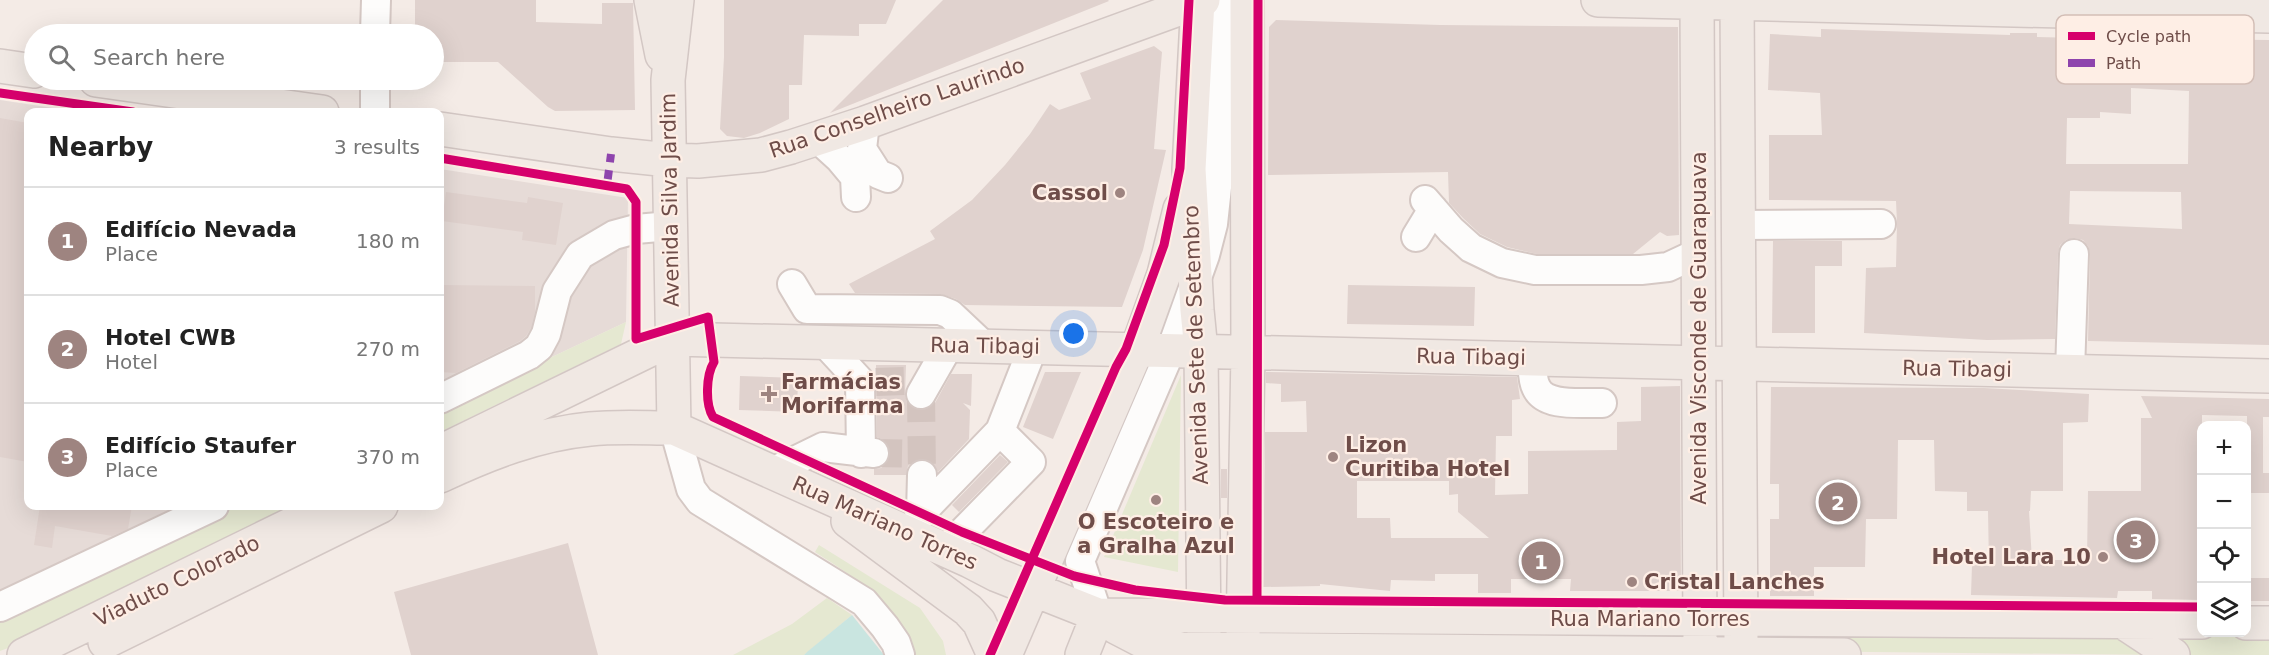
<!DOCTYPE html>
<meta charset="utf-8">
<style>
body{margin:0;font-family:"DejaVu Sans",sans-serif;background:#f6f6f6;color:#222}
.controls{position:absolute;right:18px;bottom:18px;display:grid;overflow:hidden;border-radius:12px;box-shadow:0 6px 24px #0002}
.controls button{width:54px;height:54px;display:grid;place-items:center;padding:0;border:0;border-bottom:2px solid #e0e0e0;background:#fff;color:#222;font:30px sans-serif}
.you{position:absolute;left:1074px;top:334px;width:21px;height:21px;margin:-15px;border:4px solid #fff;border-radius:50%;background:#1a73e8;box-shadow:0 0 0 9px #1a73e833}
.badge{display:grid;place-items:center;width:39px;height:39px;border-radius:50%;background:#9e8480;color:#fff;font-size:20px;font-weight:700}
.pin{position:absolute;translate:-50% -50%;border:3px solid #fff;box-shadow:0 2px 6px #0006}
.list{margin:0;padding:0;list-style:none}
h2{display:flex;justify-content:space-between;align-items:center;height:78px;margin:0;padding:0 24px;font-size:26px}
h2 small{font-size:20px;font-weight:400;color:#767676}
.list li{display:grid;grid-template-columns:39px 1fr auto;gap:18px;align-items:center;box-sizing:border-box;height:108px;padding:0 24px;border-top:2px solid #e0e0e0}
.list b{display:block;font-size:22px;white-space:nowrap}
.list p{margin:0;font-size:20px;white-space:nowrap;color:#767676}
.list em{font-size:20px;font-style:normal;color:#767676}
.icon{flex:none;width:33px;height:33px;fill:none;stroke:currentColor;stroke-width:2;stroke-linecap:round;stroke-linejoin:round}
.map{position:relative;flex:none;width:2269px;height:655px;overflow:hidden}
.search{position:absolute;background:#fff;box-shadow:0 6px 24px #0002;left:24px;top:24px;width:420px;height:66px;display:flex;align-items:center;gap:15px;box-sizing:border-box;padding:0 21px;border-radius:33px;color:#767676;font-size:22px}
.panel{position:absolute;background:#fff;box-shadow:0 6px 24px #0002;left:24px;top:108px;width:420px;height:402px;border-radius:12px}
.map>svg:first-child{display:block}
.industrial{fill:#e6dbd7}
.green{fill:#e5e8d1}
.water{fill:#c9e5e0}
.building{fill:#e0d2ce;fill-rule:evenodd}
.lines{fill:none;stroke-linecap:round;stroke-linejoin:round}
.minor-tunnel{stroke:#d3c4bf;stroke-width:28;stroke-dasharray:28 14;stroke-linecap:butt}
.minor-casing{stroke:#d5c8c4;stroke-width:32}
.major-casing{stroke:#d3c7c4;stroke-width:36}
.minor{stroke:#fdfcfb;stroke-width:28}
.major{stroke:#f0e8e3;stroke-width:33}
.quiet{stroke:#8e44ad;stroke-width:8;stroke-dasharray:15 8;stroke-linecap:butt}
.cycleway-casing{stroke:#feeee5;stroke-width:13}
.cycleway{stroke:#d6006c;stroke-width:9}
.poi-dot{fill:#9e8480;stroke:#feeee5;stroke-width:2}
.labels{text-anchor:middle;dominant-baseline:central;stroke-width:4.5;stroke-linejoin:round;paint-order:stroke}
.street-label{font-size:21px;fill:#6f4d49;stroke:#feeee5}
.poi-label{font-size:21px;font-weight:bold;fill:#6f4d49;stroke:#feeee5;text-anchor:start}
.key{fill:#feeee5;stroke:#d3beb6;stroke-width:1.5}
.key-label{font-size:16px;fill:#6f4d49}
</style>
<div class="map">
<svg width="2269" height="655" viewBox="0 0 2269 655">
<rect width="100%" height="100%" fill="#f4ebe6"/>
<!-- industrial -->
<path class="industrial" d="M0,100L79,112H28V506H238L0,618Z
M440,169L628,198L626,322L440,410Z"/>
<!-- green -->
<path class="green" d="M626,322L621,344L440,432V410Z
M1181,375L1178,572L1104,557Z
M238,506H297L32,639L0,651V618Z
M819,545L920,608L943,641L946,655H915C899,604 858,580 815,552Z
M827,598L852,615L804,655H733L792,624Z
M1776,620L2122,624L2167,655L1776,651Z
M2137,626L2202,632H2246L2269,626V655H2183Z"/>
<!-- water -->
<path class="water" d="M852,615L884,655H804L807,652Z"/>
<!-- building -->
<path class="building" d="M415,0H536V22L602,24V3H633L635,110L555,111L548,107L498,62H434V34H415Z
M724,0H896L886,24H859V36L804,35L802,85H789V119L760,133L744,138L727,136L720,129L724,57Z
M943,0H1108L1109,1L830,113Z
M1276,20L1440,25L1678,27L1679,235L1667,236L1660,232L1633,254H1537L1507,247L1480,234L1463,218L1449,203L1448,172L1268,175L1269,27Z
M1821,29L2010,35V33H2037V37L2079,38L2269,40V345L2088,341L2090,254L2088,246L2083,240L2075,238L2066,240L2060,245L2058,253L2055,339L1987,340L1864,333L1866,268L1896,267L1897,223L1896,201L1769,200V135H1822L1820,93L1768,90L1770,34L1821,37ZM2131,88L2189,91L2188,164H2066L2067,118H2100V112L2131,114ZM2070,191L2181,192L2182,229L2069,224Z
M1154,46L1162,52L1154,149L1166,150L1143,250L1122,307L965,305L956,299L941,294L855,293L849,284L935,239L930,231L972,200L1005,165L1030,134L1050,104L1059,110L1091,99L1080,73Z
M0,118L28,123V462L0,457Z
M446,192L527,203L528,197L563,203L556,245L522,240L523,232L442,221Z
M1773,241H1842V266H1815V333H1772Z
M440,285L535,286V312L531,328L526,336L520,341L456,373L440,372Z
M1348,285L1475,287L1474,326L1347,324Z
M876,365H906L905,395L907,402L912,408L920,410L929,408L935,403L951,374H972L971,406L963,403L970,410L969,439L938,472L931,461L922,459L915,460L908,466L906,475H874V469L881,468L887,463L890,454L889,446L884,440L877,437Z
M1045,372H1081L1053,439L1023,427Z
M1266,372L1517,377L1520,399L1512,400V436H1496L1495,495L1528,494V451L1617,450V422L1641,421V387L1680,386L1681,591H1570L1571,579H1511V593H1478V574H1435V581L1391,580L1390,591L1320,584V586L1263,587L1265,432H1307L1306,401L1281,402V384L1266,383ZM1357,481H1449V495L1458,494V512L1489,538H1391L1390,518H1357Z
M740,376L798,378L797,412L739,410Z
M1771,387L1984,388L2089,394L2088,422L2063,423V491H2031L2030,511H2029L2032,560H2087L2088,491H2141V418H2152L2141,396L2269,399V417H2263V473H2269V493H2247V416L2202,415V600L2152,599V591H2118L2117,598L1971,595L1972,565L1989,566L1988,511H1967V492L1935,491L1934,440H1898L1897,519H1866L1865,567H1814V596H1770V519H1779V484H1770Z
M1000,455L1008,462L959,512L952,505Z
M1221,469H1227V498H1221Z
M40,506H132L128,529L112,536L55,526L52,548L34,545Z
M568,543L598,655H411L394,592Z
M2247,578H2269V601H2247Z"/>
<g class="lines">
<!-- minor-tunnel -->
<path class="minor-tunnel" d="M876,382L905,381
M921,394L922,475
M874,453L921,454"/>
<!-- minor casing -->
<g class="minor-casing">
<path id="minor" d="M375,34L376,0
M375,112V80
M865,123L862,149L878,174L888,178
M818,139L840,159L855,177L856,197
M1425,200L1451,230L1471,248L1502,263L1535,270H1641L1668,267L1698,253
M1739,225L1881,224
M1416,237L1433,209
M792,284L807,309L940,310L950,314L984,346
M824,342L860,381L861,453
M1532,359C1533,367 1532,380 1536,387C1545,408 1583,402 1602,403
M2070,371L2074,254
M921,394L949,345
M440,399L529,355L539,347L546,334L557,291L580,255L614,235L636,229L670,226
M674,428L691,489L700,501L864,602L885,627L896,643L900,655
M1000,431L1033,347
M772,472L823,447L874,453
M921,513L922,475
M911,534L921,513L1000,431L1031,462L945,550
M0,607L214,506
M1098,615L1080,561L1171,350L1205,255L1213,224L1219,169L1220,0"/>
</g>
<!-- major casing -->
<g class="major-casing">
<path id="major" d="M651,0L662,55
M1198,0L1189,169L1197,310L1201,351L1204,636
M1598,0L2269,16
M1697,0L1700,640
M1737,0L1741,641
M0,66L34,71
M96,80L322,112
M440,129L611,154L669,160L698,161L761,155L791,147L865,123L1203,0
M674,428L668,80L677,0
M440,452L672,339L2269,376
M440,476C487,454 537,434 590,429C618,426 646,428 674,428L970,561L997,575L1098,615L1116,627L1141,640L1182,649L1844,655
M848,521L968,610L979,622L994,655
M1100,615L2202,622
M2123,622L2173,655
M2246,623H2269
M1243,637L1248,352L1247,0
M105,642L381,506
M24,655L329,506
M1005,655L1137,349L1164,274L1180,209
M1082,655L1098,615"/>
</g>
<!-- minor -->
<use href="#minor" class="minor"/>
<!-- major -->
<use href="#major" class="major"/>
<!-- quiet -->
<path class="quiet" d="M607,185L611,154"/>
<!-- cycleway casing -->
<g class="cycleway-casing">
<path id="cycleway" d="M0,93L133,112
M440,158L627,189L636,202V339L708,317L714,362C706,375 705,404 713,417L962,532L1074,576L1135,590L1225,600L2202,607
M1257,600L1258,0
M990,655L1116,367L1126,349L1164,245L1180,168L1189,0"/>
</g>
<!-- cycleway -->
<use href="#cycleway" class="cycleway"/>
</g>
<!-- markers -->
<g class="poi-dot">
<circle cx="1120" cy="193" r="6"/>
<path d="M766 385h6v6h6v6h-6v6h-6v-6h-6v-6h6z"/>
<circle cx="1333" cy="457" r="6"/>
<circle cx="1156" cy="500" r="6"/>
<circle cx="2103" cy="557" r="6"/>
<circle cx="1632" cy="582" r="6"/>
</g>
<g class="labels">
<!-- street labels -->
<g class="street-label">
<text transform="translate(897 108) rotate(-19)">Rua Conselheiro Laurindo</text>
<text transform="translate(670 200) rotate(-91)">Avenida Silva Jardim</text>
<text transform="translate(1699 328) rotate(-90)">Avenida Visconde de Guarapuava</text>
<text transform="translate(1196 345) rotate(-92)">Avenida Sete de Setembro</text>
<text transform="translate(985 346) rotate(1)">Rua Tibagi</text>
<text transform="translate(1471 357) rotate(1)">Rua Tibagi</text>
<text transform="translate(1957 369) rotate(1)">Rua Tibagi</text>
<text transform="translate(885 523) rotate(24)">Rua Mariano Torres</text>
<text transform="translate(177 581) rotate(-26)">Viaduto Colorado</text>
<text x="1650" y="619">Rua Mariano Torres</text>
</g>
<!-- poi labels -->
<g class="poi-label">
<text x="1108" y="193" text-anchor="end">Cassol</text>
<text x="781" y="382">Farmácias<tspan x="781" dy="24">Morifarma</tspan></text>
<text x="1345" y="445">Lizon<tspan x="1345" dy="24">Curitiba Hotel</tspan></text>
<text x="1156" y="522" text-anchor="middle">O Escoteiro e<tspan x="1156" dy="24">a Gralha Azul</tspan></text>
<text x="2091" y="557" text-anchor="end">Hotel Lara 10</text>
<text x="1644" y="582">Cristal Lanches</text>
</g>
</g>
<!-- legend -->
<rect x="2056" y="15" width="198" height="69" rx="9" class="key"/>
<rect x="2068" y="32" width="27" height="8" fill="#d6006c"/>
<rect x="2068" y="59" width="27" height="8" fill="#8e44ad"/>
<g class="key-label">
<text x="2106" y="42">Cycle path</text>
<text x="2106" y="69">Path</text>
</g>
</svg>
<div class="controls">
<button>+</button>
<button>−</button>
<button><svg class="icon" aria-label="locate" viewBox="0 0 24 24"><circle cx="12" cy="12" r="6"/><path d="M12 2v4M12 18v4M2 12h4M18 12h4"/></svg></button>
<button><svg class="icon" aria-label="layers" viewBox="0 0 24 24"><path d="M12 4l9 5-9 5-9-5zM3 14l9 5 9-5"/></svg></button>
</div>
<div class="you"></div>
<div class="pin badge" style="left:1541px;top:561px">1</div>
<div class="pin badge" style="left:1838px;top:502px">2</div>
<div class="pin badge" style="left:2136px;top:540px">3</div>
<div class="search"><svg class="icon" aria-label="search" viewBox="0 0 24 24"><circle cx="10" cy="10" r="6"/><path d="M15 15l6 6"/></svg>Search here</div>
<section class="panel">
<h2>Nearby<small>3 results</small></h2>
<ul class="list">
<li><span class="badge">1</span><div><b>Edifício Nevada</b><p>Place</p></div><em>180 m</em></li>
<li><span class="badge">2</span><div><b>Hotel CWB</b><p>Hotel</p></div><em>270 m</em></li>
<li><span class="badge">3</span><div><b>Edifício Staufer</b><p>Place</p></div><em>370 m</em></li>
</ul>
</section>
</div>
